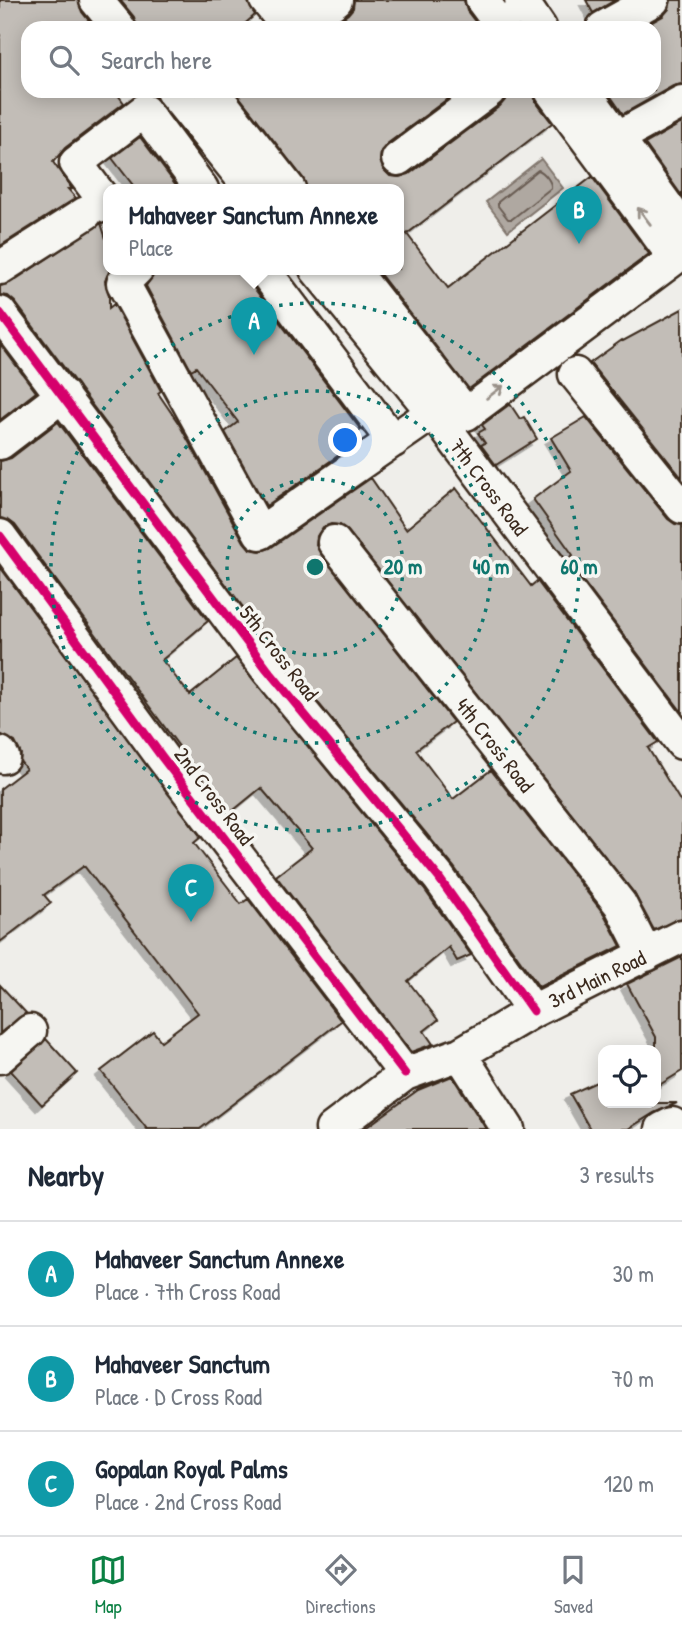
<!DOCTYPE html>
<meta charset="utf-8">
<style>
body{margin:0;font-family:"Patrick Hand",sans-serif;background:#f6f6f7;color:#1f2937}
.controls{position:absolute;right:21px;bottom:21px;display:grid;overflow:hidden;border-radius:14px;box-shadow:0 4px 18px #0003}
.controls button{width:63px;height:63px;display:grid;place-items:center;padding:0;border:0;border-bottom:2px solid #e0e1e3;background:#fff;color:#1f2937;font:35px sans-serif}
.you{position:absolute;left:346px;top:441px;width:24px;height:24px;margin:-18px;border:5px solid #fff;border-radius:50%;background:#1a73e8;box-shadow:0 0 0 10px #1a73e833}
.badge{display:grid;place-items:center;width:46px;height:46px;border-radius:50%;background:#0b8043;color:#fff;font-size:23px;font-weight:700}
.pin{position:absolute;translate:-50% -58px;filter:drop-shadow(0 2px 4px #0008)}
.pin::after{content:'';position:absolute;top:37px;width:24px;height:21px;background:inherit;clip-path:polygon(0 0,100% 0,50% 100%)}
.popup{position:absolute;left:103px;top:184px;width:301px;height:91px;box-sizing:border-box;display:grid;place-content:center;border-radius:14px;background:#fff;filter:drop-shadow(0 2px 5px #0005);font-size:23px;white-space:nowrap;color:#747a83}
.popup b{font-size:26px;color:#1f2937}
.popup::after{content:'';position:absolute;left:50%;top:100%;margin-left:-14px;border:14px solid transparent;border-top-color:#fff}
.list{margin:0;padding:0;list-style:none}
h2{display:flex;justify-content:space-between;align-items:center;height:91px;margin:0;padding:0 28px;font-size:30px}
h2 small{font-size:23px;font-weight:400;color:#747a83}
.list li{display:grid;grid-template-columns:46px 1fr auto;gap:21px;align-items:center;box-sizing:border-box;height:105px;padding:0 28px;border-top:2px solid #e0e1e3}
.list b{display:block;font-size:26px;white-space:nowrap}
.list p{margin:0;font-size:23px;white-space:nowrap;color:#747a83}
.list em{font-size:23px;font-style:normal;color:#747a83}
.icon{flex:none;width:38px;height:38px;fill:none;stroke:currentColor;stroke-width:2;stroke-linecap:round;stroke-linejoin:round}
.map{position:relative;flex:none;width:682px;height:1129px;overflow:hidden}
.search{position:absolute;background:#fff;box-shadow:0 4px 18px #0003;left:21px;right:21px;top:21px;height:77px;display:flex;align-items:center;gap:18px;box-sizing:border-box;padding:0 24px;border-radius:21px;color:#747a83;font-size:26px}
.sheet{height:406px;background:#fff}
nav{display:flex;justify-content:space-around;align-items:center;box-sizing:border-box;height:98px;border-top:2px solid #e0e1e3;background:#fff;font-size:19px;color:#747a83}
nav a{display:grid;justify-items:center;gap:4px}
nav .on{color:#0b8043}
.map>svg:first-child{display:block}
.water{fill:#afa8a1;stroke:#81766d;stroke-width:2}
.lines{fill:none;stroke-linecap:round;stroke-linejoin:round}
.shore{stroke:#695c52;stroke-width:2}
.building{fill:#c2bdb7;stroke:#3b2a1e;stroke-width:2;filter:url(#shadow)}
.minor-casing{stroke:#3b2a1e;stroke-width:37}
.minor{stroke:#f6f6f2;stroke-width:32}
.cycleway-casing{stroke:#f6f6f2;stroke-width:13}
.cycleway{stroke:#d6006c;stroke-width:9}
.oneway{stroke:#989088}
.ring{fill:none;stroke:#0f766e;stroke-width:3.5;stroke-dasharray:3.5 7}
.labels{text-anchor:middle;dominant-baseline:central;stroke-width:7;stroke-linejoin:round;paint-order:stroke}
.street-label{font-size:21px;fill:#3b2a1e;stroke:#f6f6f2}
.centre{fill:#0f766e;stroke:#f6f6f2;stroke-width:3.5}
.ring-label{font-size:21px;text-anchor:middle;font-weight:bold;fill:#0f766e;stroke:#f6f6f2;stroke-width:7;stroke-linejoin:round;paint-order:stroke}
</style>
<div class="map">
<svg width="682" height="1129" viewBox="0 0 682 1129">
<defs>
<filter id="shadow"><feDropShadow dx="-6" dy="6" stdDeviation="0" flood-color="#0004"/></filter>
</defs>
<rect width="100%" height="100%" fill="#efeeea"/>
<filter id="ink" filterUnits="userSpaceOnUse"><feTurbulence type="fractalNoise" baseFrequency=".0143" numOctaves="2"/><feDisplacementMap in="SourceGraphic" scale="14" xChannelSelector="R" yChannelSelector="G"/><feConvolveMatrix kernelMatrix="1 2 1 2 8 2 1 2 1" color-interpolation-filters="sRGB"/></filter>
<g filter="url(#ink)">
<!-- water -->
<path class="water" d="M541,159L563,188L508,231L486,202Z"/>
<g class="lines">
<!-- shore -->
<path class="shore" d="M538,170C544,172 552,182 551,188L512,219H508L498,206V202Z"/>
</g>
<!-- building -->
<path class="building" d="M0,0H78L82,12L95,28H28V91H115L124,103L65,148L53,162L72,189H68L76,198L0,246Z
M120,0H247L255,15L240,28H137L134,17Z
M354,0H464L467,11L480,28H329L348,14L353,8Z
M586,0H615L593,13Z
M671,0H682V84L673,86L623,114L607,91H654V28H641L663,16L669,9Z
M235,91H458L387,144L381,151L380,160L383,169L390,176L399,177L409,174L500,106L506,99L507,91H533L536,102L552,123L407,234L448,288L592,177L649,254L469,389L376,269H399V189H307L303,178Z
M682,123V196L645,144Z
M140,137L179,189H136L112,158Z
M101,223L109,248V272L105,281L109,295V308L114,304L161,391L158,393L179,424L244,542L250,549L260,551L270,548L371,478L406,529L456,488L531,586L537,581L658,742L648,748L682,804V918L654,930L634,893L348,531L340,525L331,524L323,527L317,536L316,545L320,553L453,722L416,750L453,799L491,770L604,914L621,946L539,987L454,867L281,658L15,302L8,296L0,295V286L10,283Z
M157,269H245L248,280L361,430L345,442L349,448L266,506L225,432L238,422L196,367L191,370L146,286Z
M682,309V478L590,363L622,340L623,341Z
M0,344L36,392L0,420Z
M510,404L520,419L524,417L537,439L496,465L481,445L485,443L478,433L485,429L482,425Z
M586,417L668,519L675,524L682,525V712L567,560L573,555L533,499L571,471L551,438Z
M58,422L208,621L162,660L190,695L236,658L424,889L471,955L457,961L449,947L408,981L438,1020L424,1031L433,1044L411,1052L276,876L312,848L261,788L229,814L15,525L8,520L0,518V461L11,458Z
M0,567L201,837L194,843L241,904L248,899L341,1021L200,1129H147L101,1071L153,1031L161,1041L198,1013L84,866L44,895L51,903L0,942V789L26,769L20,761L21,754L15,742L0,734Z
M682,957V1071L656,1087V1037L627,984Z
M0,985L26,1013L0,1033Z
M46,1039L77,1073L42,1105L11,1071Z
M452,1076L486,1129H364L418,1090Z
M603,1079V1103H677L654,1113L628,1129H590L570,1094Z"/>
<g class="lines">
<!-- minor casing -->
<g class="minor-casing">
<path id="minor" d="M96,0L119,28
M266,0L280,17L302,0
M482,0L503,28
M521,0L540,28
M299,28L336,0
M603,28L653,0
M172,91L251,189
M212,91L289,189
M584,91L682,227
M617,138L682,102
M398,159L489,91
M109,207L76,163L144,111L202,189
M0,268L86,213
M137,269L123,283L260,533L418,423L431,411
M263,269L393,441
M316,269L437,417L682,743
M352,269L466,414
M0,313L267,669L439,878L533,1011
M575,374L682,507
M437,417L448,410L466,414L675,258L551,91
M0,443L63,395
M0,536L162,757L405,1074
M334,542L620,904L646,955
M0,753L3,757
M460,1054L508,1129
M0,1057L30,1031
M332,1129L405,1074L460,1054L533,1011L682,936
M662,1129L672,1124"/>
</g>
<!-- minor -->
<use href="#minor" class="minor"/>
<!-- cycleway casing -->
<g class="cycleway-casing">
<path id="cycleway" d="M0,313L267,669L439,878L533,1011
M0,536L162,757L405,1074"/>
</g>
<!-- cycleway -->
<use href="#cycleway" class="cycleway"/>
</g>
<!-- one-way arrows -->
<defs><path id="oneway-shaft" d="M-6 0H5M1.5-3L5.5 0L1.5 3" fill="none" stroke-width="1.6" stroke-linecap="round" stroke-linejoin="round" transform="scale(1.75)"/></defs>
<g class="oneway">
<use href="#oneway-shaft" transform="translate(644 216) rotate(-127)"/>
<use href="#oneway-shaft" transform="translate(495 392) rotate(-37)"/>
</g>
</g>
<!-- distance rings -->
<g class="ring">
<circle cx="315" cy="567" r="88"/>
<circle cx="315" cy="567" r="176"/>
<circle cx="315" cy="567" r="264"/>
</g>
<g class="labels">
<!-- street labels -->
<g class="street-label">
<text transform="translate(489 487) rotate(53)">7th Cross Road</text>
<text transform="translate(279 653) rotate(52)">5th Cross Road</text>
<text transform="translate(495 745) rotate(52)">4th Cross Road</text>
<text transform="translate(214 796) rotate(53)">2nd Cross Road</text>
<text transform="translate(597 979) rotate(-26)">3rd Main Road</text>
</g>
</g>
<circle cx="315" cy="567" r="10" class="centre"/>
<g class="ring-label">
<text x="403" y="574">20 m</text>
<text x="491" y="574">40 m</text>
<text x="579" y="574">60 m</text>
</g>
</svg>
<div class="controls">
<button><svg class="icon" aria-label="locate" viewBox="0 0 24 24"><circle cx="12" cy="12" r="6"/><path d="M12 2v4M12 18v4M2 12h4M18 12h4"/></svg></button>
</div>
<div class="you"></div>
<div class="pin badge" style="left:254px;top:355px;background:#0f9aa8">A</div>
<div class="popup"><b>Mahaveer Sanctum Annexe</b>Place</div>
<div class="pin badge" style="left:579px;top:244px;background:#0f9aa8">B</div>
<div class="pin badge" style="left:191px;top:922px;background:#0f9aa8">C</div>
<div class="search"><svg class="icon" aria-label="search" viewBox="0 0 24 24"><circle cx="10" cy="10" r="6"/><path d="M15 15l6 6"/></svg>Search here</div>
</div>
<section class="sheet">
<h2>Nearby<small>3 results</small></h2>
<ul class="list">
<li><span class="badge" style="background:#0f9aa8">A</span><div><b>Mahaveer Sanctum Annexe</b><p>Place · 7th Cross Road</p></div><em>30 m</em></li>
<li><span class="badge" style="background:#0f9aa8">B</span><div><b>Mahaveer Sanctum</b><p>Place · D Cross Road</p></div><em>70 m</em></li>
<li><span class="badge" style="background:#0f9aa8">C</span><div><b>Gopalan Royal Palms</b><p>Place · 2nd Cross Road</p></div><em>120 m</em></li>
</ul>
</section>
<nav>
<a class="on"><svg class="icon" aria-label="map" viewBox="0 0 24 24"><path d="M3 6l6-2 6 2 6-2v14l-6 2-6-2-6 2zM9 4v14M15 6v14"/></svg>Map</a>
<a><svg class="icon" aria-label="directions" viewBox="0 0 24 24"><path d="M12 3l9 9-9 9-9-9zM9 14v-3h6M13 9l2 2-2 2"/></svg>Directions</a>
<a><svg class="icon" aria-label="saved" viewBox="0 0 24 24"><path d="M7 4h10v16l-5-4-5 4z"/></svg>Saved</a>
</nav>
